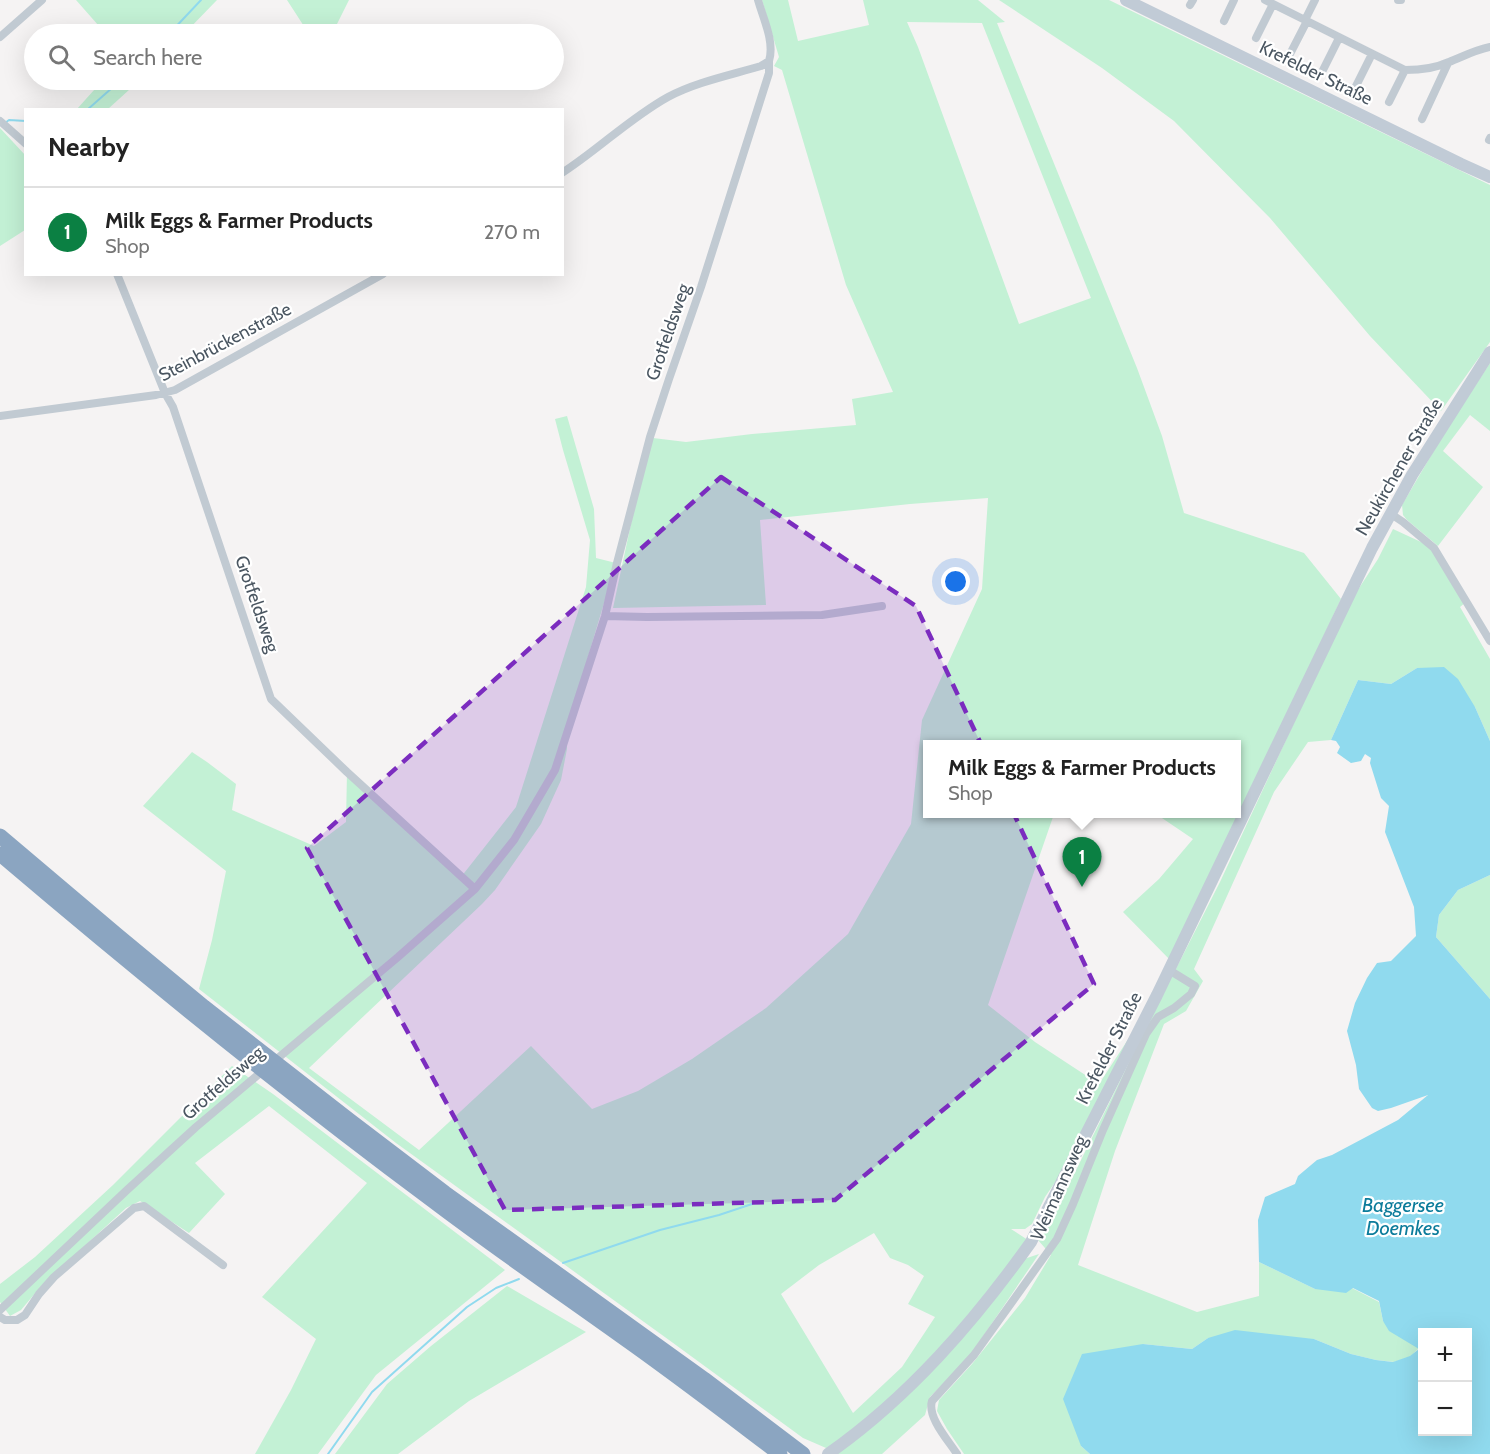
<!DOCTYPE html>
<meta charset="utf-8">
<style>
body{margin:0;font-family:Cabin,sans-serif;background:#f2f2f2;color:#222}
.controls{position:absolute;right:18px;bottom:18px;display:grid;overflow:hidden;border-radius:0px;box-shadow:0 6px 24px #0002}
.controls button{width:54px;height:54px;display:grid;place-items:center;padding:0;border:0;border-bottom:2px solid #e0e0e0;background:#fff;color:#222;font:30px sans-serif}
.you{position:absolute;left:956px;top:582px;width:21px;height:21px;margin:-15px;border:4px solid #fff;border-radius:50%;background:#1a73e8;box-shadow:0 0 0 9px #1a73e833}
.badge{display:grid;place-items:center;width:39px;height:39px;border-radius:50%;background:#0b8043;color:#fff;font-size:20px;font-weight:700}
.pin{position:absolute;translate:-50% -50px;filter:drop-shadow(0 2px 3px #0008)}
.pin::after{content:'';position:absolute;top:32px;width:21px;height:18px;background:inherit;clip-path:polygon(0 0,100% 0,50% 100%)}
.popup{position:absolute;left:923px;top:740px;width:318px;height:78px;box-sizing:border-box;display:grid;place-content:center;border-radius:0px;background:#fff;filter:drop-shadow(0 2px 4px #0005);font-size:20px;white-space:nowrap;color:#767676}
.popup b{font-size:22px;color:#222}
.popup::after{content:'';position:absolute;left:50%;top:100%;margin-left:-12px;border:12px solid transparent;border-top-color:#fff}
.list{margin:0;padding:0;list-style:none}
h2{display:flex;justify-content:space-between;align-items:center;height:78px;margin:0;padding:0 24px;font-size:26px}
h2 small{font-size:20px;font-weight:400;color:#767676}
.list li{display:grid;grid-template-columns:39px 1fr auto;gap:18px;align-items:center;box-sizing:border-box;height:90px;padding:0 24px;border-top:2px solid #e0e0e0}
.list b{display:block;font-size:22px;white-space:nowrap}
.list p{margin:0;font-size:20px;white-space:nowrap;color:#767676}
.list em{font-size:20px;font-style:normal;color:#767676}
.icon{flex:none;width:33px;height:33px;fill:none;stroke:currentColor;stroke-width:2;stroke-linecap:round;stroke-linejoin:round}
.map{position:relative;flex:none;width:1490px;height:1454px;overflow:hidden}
.search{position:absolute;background:#fff;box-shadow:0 6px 24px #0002;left:24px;top:24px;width:540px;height:66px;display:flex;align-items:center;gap:15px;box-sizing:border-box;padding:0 21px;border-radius:33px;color:#767676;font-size:22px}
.panel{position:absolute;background:#fff;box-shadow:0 6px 24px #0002;left:24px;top:108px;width:540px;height:168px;border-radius:0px}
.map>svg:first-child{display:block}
.green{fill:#c3f1d5;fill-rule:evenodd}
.water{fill:#90daee;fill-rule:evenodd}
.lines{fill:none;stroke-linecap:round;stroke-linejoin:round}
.stream{stroke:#90daee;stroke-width:2}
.minor{stroke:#c1cad2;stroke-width:8}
.secondary{stroke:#c1cbd6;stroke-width:12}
.motorway{stroke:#8ba5c1;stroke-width:15}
.marked{fill:#7b2cbf;fill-opacity:0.2;stroke:#7b2cbf;stroke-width:4.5;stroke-dasharray:12 8;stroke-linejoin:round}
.labels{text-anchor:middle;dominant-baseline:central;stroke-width:4.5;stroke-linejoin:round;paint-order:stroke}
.street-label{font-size:18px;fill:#4a5661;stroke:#fff}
.water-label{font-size:20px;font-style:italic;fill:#0c7c9b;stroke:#fff}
</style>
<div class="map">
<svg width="1490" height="1454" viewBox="0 0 1490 1454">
<rect width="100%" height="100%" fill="#f5f3f3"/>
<!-- green -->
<path class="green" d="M76,0H217L184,34H106Z
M287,0H349L332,34H309Z
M762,0H788L798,41L869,25L863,0H978L1005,22L997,23L1137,368L1162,436L1184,513L1304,553L1341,599L1172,962L1123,912L1159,879L1193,839L1156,814H1236V744H928V814H1054L988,1005L1035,1042L1099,1084L1157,995L1077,1150L1045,1197L1032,1224L1025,1229H1011L1031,1242L1018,1261L1039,1254L969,1357L930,1397L925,1415L882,1454H835L833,1451L803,1438L669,1340L396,1143L199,989L212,940L226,871L143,806L192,752L207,762L236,784L232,810L314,846L346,822L347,772L461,877L516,807L586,587L590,540L563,450L555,419L567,416L594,509L596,558L616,563L567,727V749L561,780L541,824L495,890L482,904L309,1068L419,1150L531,1046L592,1109L638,1091L692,1059L766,1008L848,934L911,824L922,720L982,589L988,498L910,504L760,520L766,605L613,608L632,519L653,438L686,442L752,434L856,425L852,399L893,392L846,285L782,70L774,66L779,57ZM907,22L982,23L1091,298L1019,324L918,47ZM874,1233L890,1258L908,1265L924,1276L908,1304L935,1317L902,1367L853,1413L781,1294L819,1265Z
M999,0H1109L1490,185V342L1441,411L1370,336L1270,218L1174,121L1102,68Z
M103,80H140L108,109H77Z
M0,128L26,156L25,230L0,246Z
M1490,363V431L1470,415L1443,451L1483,487L1438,546L1407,520L1403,515L1402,505L1446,430Z
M1393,529L1434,548L1466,602L1460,607L1490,659V741L1475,707L1417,668L1391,684L1358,680L1331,740L1308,742L1274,792L1194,969L1203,981L1186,1011L1164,1024L1115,1151L1078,1265L1197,1312L1259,1296V1262L1315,1289L1352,1288L1379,1302L1383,1321L1419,1348L1410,1357L1394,1362L1376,1360L1351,1354L1314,1339L1208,1338L1192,1349L1143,1344L1081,1446L1090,1454H964L947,1429L937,1411L939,1400L972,1364L1025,1298L1051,1255L1038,1240L1049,1225L1149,1022L1220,882L1350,602L1378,559Z
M1490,875V999L1436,937L1439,915L1458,890Z
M232,1066L273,1094L505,1270L376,1375L318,1454H255L291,1390L316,1339L262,1297L367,1183L269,1106L195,1163L225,1194L189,1233L140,1201L126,1208L42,1285L21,1310L10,1316L0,1302V1284L35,1257L113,1185Z
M507,1286L586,1332L469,1401L398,1454H335L387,1384L431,1346Z"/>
<!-- water -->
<path class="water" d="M1444,667L1458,679L1475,707L1490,741V875L1458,890L1439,915L1436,937L1490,999V1454H1090L1081,1446L1063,1399L1082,1354L1143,1344L1192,1349L1208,1338L1235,1330L1314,1339L1351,1354L1376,1360L1393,1362L1410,1356L1419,1349L1389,1331L1383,1321L1379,1301L1353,1288L1346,1293L1315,1289L1259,1262L1258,1220L1265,1197L1295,1184L1298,1176L1317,1160L1332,1155L1398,1120L1428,1095L1391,1108L1378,1111L1372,1108L1359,1089L1356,1065L1347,1031L1355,1003L1367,978L1377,963L1391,961L1416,936L1414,907L1385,832L1389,806L1381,798L1370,763L1371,758L1365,754L1361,761L1351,763L1337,753L1340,747L1336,741L1331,740L1358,680L1391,684L1417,668ZM1422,1332H1468V1432H1422Z"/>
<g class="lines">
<!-- stream -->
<path class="stream" d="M169,34L201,0
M87,110L121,80
M5,123L9,120L26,121
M563,1263L660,1230L719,1215L752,1204
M328,1454L372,1392L467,1307L496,1288L519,1279"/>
<!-- minor -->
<path class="minor" d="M1265,0L1305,20
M1315,0L1305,20L1405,70C1419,70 1436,68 1449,62C1462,57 1475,50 1490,47
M1398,0H1401
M1190,5L1193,0
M1224,21L1234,0
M0,37L42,0
M1256,38L1273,4
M1290,54L1307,21
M1323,70L1339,38
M1356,86L1372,54
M1389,102L1405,70
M1422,119L1448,63
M0,121L26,144
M1489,140L1490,138
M562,173C599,149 630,118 668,97C696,82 731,75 761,66L769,61C775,42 763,18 758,0
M117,274L165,393L173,407L271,699L347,772L475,889
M0,416L156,395L175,390L383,274
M1391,514L1403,522L1434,548L1490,641
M605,616L647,617L822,615L882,606
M0,1310L127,1190L196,1127L398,957L475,889L514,840L555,770L605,616L617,563L650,437L669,379L701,287L769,73V61
M0,1317L5,1320H17L25,1315L39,1294L54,1277L134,1208L144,1206L223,1265
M957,1454C948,1440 927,1417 932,1401L974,1355L1057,1239L1073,1204L1103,1130L1146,1034L1158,1017L1174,1008L1191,994L1195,986L1169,970"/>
<!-- secondary -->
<path class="secondary" d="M1126,0L1461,164L1490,177
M828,1454C909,1397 974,1322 1031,1242L1157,995L1372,548L1412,475L1490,352"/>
<!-- motorway -->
<path class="motorway" d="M0,836L117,935L204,1007L349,1120L445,1193L704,1379L803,1454
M0,854C141,974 284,1090 432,1200C494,1247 558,1291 621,1336C675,1374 727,1414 780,1454"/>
</g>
<!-- marked area -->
<path class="marked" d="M721,477L916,606L1094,984L835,1200L505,1210L307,848Z"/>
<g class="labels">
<!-- street labels -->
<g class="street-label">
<text transform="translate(1316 73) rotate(26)">Krefelder Straße</text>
<text transform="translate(668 332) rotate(-71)">Grotfeldsweg</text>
<text transform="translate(225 342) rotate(-28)">Steinbrückenstraße</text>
<text transform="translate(1399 467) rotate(-60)">Neukirchener Straße</text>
<text transform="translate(257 604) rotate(71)">Grotfeldsweg</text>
<text transform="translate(1109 1048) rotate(-63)">Krefelder Straße</text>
<text transform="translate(223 1083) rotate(-41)">Grotfeldsweg</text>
<text transform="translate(1059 1188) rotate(-66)">Weimannsweg</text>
</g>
<!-- water labels -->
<g class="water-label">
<text x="1403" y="1205">Baggersee<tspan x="1403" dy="23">Doemkes</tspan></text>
</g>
</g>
</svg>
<div class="controls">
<button>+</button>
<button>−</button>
</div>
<div class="you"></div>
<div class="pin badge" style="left:1082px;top:887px">1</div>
<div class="popup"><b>Milk Eggs &amp; Farmer Products</b>Shop</div>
<div class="search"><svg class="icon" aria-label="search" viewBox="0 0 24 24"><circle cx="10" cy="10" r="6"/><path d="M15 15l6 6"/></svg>Search here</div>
<section class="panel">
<h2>Nearby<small></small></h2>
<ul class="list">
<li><span class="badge">1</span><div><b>Milk Eggs &amp; Farmer Products</b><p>Shop</p></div><em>270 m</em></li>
</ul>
</section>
</div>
